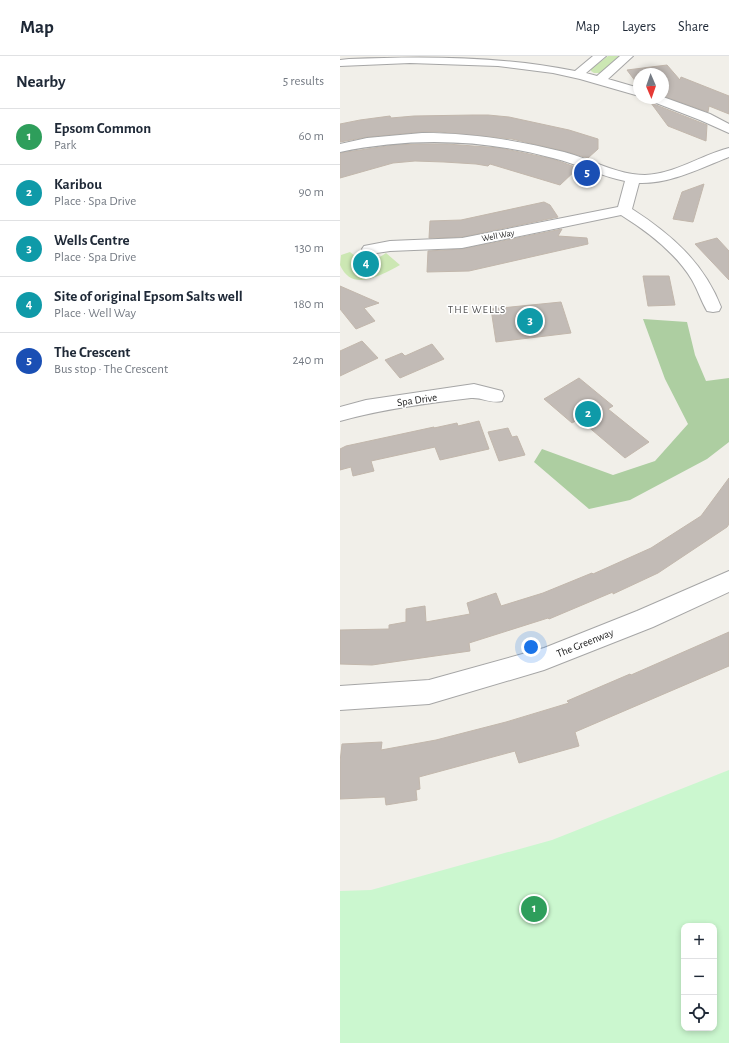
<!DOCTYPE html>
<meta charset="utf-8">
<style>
body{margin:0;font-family:"Alegreya Sans",sans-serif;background:#f6f6f7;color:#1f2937}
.controls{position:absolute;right:12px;bottom:12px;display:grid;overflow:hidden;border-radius:8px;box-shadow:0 2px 6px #0003}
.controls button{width:36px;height:36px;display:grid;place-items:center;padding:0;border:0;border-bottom:1px solid #e0e1e3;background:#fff;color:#1f2937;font:20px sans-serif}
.compass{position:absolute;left:293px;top:12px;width:36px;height:36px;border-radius:50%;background:#fff;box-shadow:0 2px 6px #0003;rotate:178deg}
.you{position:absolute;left:191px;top:591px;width:14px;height:14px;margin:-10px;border:3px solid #fff;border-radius:50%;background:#1a73e8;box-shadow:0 0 0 6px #1a73e833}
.badge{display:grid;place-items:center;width:26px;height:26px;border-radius:50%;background:#d93025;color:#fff;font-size:13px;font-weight:700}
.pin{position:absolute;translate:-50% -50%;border:2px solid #fff;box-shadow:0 1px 4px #0006}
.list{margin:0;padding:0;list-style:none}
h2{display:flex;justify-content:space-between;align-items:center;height:52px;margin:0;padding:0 16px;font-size:17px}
h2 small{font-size:13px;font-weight:400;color:#747a83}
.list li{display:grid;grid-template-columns:26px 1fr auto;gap:12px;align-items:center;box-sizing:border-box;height:56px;padding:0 16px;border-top:1px solid #e0e1e3}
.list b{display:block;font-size:15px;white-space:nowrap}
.list p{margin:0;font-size:13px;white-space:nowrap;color:#747a83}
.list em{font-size:13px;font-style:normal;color:#747a83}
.icon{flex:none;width:22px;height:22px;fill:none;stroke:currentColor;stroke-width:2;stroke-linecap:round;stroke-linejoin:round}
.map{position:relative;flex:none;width:389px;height:987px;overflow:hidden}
header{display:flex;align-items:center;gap:24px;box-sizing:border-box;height:56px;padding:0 20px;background:#fff;border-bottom:1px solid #e0e1e3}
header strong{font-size:19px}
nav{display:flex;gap:22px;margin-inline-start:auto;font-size:14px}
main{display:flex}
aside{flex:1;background:#fff}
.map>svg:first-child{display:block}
.grass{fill:#cce7b3}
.forest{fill:#adcea1}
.park{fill:#cbf7cf;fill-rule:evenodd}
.building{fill:#c2bbb6;stroke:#c2b7ac}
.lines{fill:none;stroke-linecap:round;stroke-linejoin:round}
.minor-casing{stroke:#a6a6a6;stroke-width:2}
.minor{fill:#fff;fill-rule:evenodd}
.labels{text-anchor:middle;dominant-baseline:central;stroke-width:3;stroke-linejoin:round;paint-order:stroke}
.far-street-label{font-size:9px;fill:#222;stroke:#fff}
.far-quarter-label{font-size:11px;letter-spacing:1px;fill:#555;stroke:#fff}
.street-label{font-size:11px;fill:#222;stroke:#fff}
</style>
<header>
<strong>Map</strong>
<nav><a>Map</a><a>Layers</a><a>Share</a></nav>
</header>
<main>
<aside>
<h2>Nearby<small>5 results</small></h2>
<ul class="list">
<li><span class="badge" style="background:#2e9e5b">1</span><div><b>Epsom Common</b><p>Park</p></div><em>60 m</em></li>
<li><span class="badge" style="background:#0f9aa8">2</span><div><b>Karibou</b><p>Place · Spa Drive</p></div><em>90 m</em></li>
<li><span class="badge" style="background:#0f9aa8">3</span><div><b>Wells Centre</b><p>Place · Spa Drive</p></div><em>130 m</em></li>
<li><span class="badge" style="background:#0f9aa8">4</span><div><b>Site of original Epsom Salts well</b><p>Place · Well Way</p></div><em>180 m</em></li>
<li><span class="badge" style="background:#1a4fb4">5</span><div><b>The Crescent</b><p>Bus stop · The Crescent</p></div><em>240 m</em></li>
</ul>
</aside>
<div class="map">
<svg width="389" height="987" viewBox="0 0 389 987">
<rect width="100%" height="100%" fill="#f1efe9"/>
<!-- grass -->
<path class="grass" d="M268,0H282L262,17H254L251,15V13Z
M10,196C20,205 35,206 46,197L60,209C41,219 12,237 0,209L1,199Z"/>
<!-- forest -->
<path class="forest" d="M303,263L347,266L355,299L366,325L389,322V386L367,403L290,444L249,453L194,406L202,393L273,419L315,405L348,368L325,323Z"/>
<!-- park -->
<path class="park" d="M389,714V987H0V835L31,834L212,784ZM344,870H374V972H344Z"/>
<!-- building -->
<path class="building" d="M327,9L340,24L341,21L389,40V58L369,50L368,56L323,40V18H299V30L287,14Z
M311,47L367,69L366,85L328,70Z
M133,59H148L169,61L229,74L258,83V93L248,102L224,95L172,83L100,76H82L27,81L0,86V68L20,64L50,60L51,62L74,60Z
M80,88H107L160,92L213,103L238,112L220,129L150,108L148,110L136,108L104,106L75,105L53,107L0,122V97L54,89Z
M364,128L353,166L333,163L342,136Z
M204,146L210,149L218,161L122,181L89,182L90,165L121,164Z
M222,173L218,180L247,182L248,188L129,215L87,216L88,195L122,193Z
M377,182L389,195V224L355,188Z
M303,220H329L335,249L308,250Z
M0,230L39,247L24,252L35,265L16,273L0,253Z
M221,246L231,277L156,286L151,253Z
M22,285L38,302L0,320V295Z
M92,288L104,303L60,322L45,304L62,297L65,300Z
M239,322L273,350L268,353L309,386L285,402L239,363L232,367L204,343Z
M139,365L149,393L100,404L95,391L31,405L34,415L13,420L11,411L0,414V393L6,390L94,371V372L117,367L118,370Z
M168,372L172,381L177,380L185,399L159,405L148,376Z
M389,422V468L387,471L318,517L273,538V536L209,563L208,562L129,587L130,595L32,609L0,608V574L49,573V569L66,566V553L85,550L86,566L130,558L127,547L156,537L161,550L203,537L252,517L253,518L311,492L361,460Z
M389,576V610L235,676L239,690L179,707L175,695L79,721L80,733L76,734L77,744L46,749L45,741L0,743V706L2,688L42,686L41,694L96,684L166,666L229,647L227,645L290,618L291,619Z"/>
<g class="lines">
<!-- minor casing -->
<g class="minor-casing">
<path id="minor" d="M253,0H266L246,17L257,20L280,0H293L268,23L299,32V40L240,23L213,17L158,10L70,7L0,10V4L9,3C84,0 161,0 235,15Z
M323,41L370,58L389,68V77L360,64L311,45L309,42H323Z
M82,77C131,77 177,84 224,96C251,103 277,119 305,119C335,118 361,99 389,92V101C361,112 330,128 299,127L292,153C331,178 364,207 381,251L379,255L373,256L367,255C361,245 358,234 352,224C336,197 308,176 281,159L122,192L50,195L30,198L24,196L22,193L24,190L50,185L122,182L278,151L285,125C260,120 238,108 213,102C142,83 72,81 0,96V88L27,82Z
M134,328L162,335L164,340L162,345C151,348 142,341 131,342C88,347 43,353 0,365V351L26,344Z
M389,515V536L313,571L204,614L89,648L0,654V630L89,624L204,592L297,555Z"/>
</g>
<!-- minor -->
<use href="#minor" class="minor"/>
</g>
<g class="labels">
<!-- far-street labels -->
<g class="far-street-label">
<text transform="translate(158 180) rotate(-11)">Well Way</text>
</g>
<!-- far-quarter labels -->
<g class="far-quarter-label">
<text x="137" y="253">THE WELLS</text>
</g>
<!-- street labels -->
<g class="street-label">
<text transform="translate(77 344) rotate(-8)">Spa Drive</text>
<text transform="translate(245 587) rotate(-22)">The Greenway</text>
</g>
</g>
</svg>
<div class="controls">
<button>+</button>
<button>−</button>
<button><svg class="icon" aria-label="locate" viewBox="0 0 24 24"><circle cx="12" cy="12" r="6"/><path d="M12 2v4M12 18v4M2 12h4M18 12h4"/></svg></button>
</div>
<svg class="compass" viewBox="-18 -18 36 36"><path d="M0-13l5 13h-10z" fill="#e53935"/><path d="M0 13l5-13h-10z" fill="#747a83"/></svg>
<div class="you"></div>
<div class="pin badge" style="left:194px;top:853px;background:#2e9e5b">1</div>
<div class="pin badge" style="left:248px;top:358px;background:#0f9aa8">2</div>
<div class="pin badge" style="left:190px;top:265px;background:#0f9aa8">3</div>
<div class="pin badge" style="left:26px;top:208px;background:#0f9aa8">4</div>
<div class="pin badge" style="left:247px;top:117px;background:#1a4fb4">5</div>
</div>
</main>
